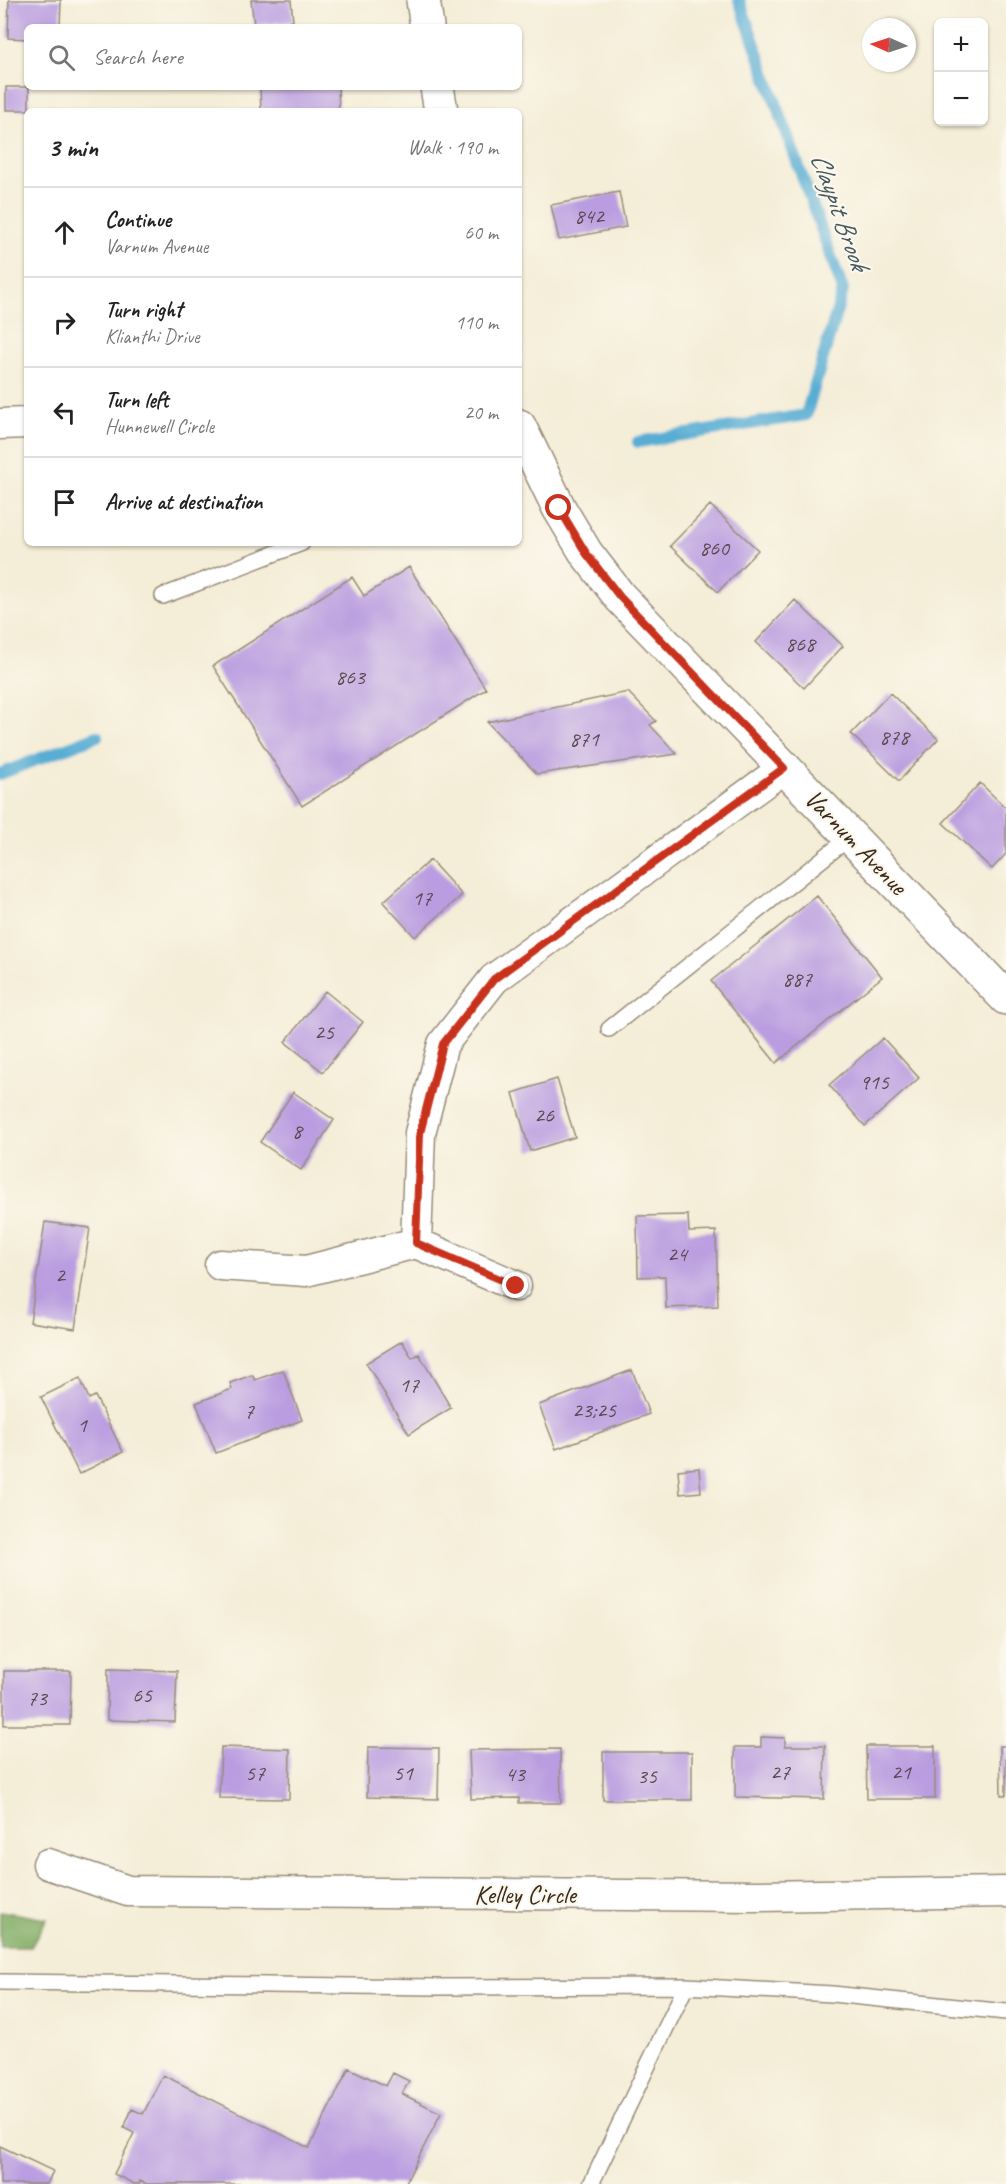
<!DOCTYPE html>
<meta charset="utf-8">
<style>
body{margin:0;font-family:Caveat,sans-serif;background:#f2f2f2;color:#222}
.controls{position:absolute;right:18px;top:18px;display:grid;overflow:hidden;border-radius:9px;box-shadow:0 2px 4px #0004}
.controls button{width:54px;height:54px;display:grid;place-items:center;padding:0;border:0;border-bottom:2px solid #e0e0e0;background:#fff;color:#222;font:30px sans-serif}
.compass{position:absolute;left:862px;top:18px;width:54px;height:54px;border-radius:50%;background:#fff;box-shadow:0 2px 4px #0004;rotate:273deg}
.stop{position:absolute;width:18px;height:18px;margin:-14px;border:4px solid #c8321e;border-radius:50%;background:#fff}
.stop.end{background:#c8321e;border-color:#fff;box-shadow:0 2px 6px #0008}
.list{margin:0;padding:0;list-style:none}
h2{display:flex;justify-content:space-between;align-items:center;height:78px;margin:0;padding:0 24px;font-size:26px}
h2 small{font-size:20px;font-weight:400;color:#767676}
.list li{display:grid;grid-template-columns:39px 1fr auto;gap:18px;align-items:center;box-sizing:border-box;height:90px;padding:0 24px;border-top:2px solid #e0e0e0}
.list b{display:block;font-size:22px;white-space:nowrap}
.list p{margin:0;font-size:20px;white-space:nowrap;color:#767676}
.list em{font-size:20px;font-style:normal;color:#767676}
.icon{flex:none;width:33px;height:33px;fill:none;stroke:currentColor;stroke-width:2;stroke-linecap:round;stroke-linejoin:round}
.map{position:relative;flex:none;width:1006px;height:2184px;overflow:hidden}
.search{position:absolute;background:#fff;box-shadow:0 2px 4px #0004;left:24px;top:24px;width:498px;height:66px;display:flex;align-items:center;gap:15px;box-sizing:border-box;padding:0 21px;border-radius:9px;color:#767676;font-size:22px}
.panel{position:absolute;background:#fff;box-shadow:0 2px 4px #0004;left:24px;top:108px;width:498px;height:438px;border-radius:9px}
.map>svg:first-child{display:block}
.forest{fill:#7eaa62;stroke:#5c6a40;stroke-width:1.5}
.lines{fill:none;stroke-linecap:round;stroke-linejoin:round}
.stream{stroke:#58add4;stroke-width:12}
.building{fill:#ba9de0}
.lane-casing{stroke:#988c7a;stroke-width:18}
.street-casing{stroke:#988c7a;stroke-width:33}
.secondary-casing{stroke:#988c7a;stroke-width:36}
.lane{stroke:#fff;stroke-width:15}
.street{stroke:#fff;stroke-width:30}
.secondary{stroke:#fff;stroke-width:33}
.route{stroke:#c8321e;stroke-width:8}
.labels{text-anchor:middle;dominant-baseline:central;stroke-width:4.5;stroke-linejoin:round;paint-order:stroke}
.number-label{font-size:22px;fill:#5b474e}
.street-label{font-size:26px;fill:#3b2a1e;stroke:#fbf7ec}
.water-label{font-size:27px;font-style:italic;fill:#45585e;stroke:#fbf7ec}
</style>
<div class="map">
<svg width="1006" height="2184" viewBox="0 0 1006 2184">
<rect width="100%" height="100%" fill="#fbf7ec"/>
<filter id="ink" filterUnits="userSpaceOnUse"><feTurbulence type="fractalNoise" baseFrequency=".0167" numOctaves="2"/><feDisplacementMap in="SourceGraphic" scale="12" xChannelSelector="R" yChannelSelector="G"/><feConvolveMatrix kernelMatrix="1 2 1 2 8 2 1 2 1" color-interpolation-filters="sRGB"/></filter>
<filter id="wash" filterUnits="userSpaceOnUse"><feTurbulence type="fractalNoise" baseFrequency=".008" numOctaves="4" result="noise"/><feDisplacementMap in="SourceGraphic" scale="24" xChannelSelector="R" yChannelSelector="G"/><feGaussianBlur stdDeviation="1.35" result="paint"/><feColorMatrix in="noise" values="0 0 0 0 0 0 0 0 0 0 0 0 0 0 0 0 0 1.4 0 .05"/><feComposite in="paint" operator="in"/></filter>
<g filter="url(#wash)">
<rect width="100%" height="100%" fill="#f4edd7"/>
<!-- forest -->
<path class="forest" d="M0,1911L47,1919L31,1947H0Z"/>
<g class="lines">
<!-- stream -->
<path class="stream" d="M638,442L806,415L843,290L739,0
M0,774L97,736"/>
</g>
<g id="blocks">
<!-- building -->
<path class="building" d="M9,0H61L60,27H27V39L8,38Z
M251,0H291L293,21L254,25Z
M6,87H29V110H6Z
M260,87H338L339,111H261Z
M619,192L626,227L559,240L551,205Z
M710,505L758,550L718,592L670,546Z
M409,567L486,689L302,806L213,666L352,577L364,596Z
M795,600L843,646L804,688L756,642Z
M628,692L656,721L650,725L677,754L537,774L487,722Z
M890,693L938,739L899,781L851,734Z
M980,783L1006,808V854L992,869L943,823Z
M430,860L462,895L415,937L383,902Z
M817,896L882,977L776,1063L711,981Z
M325,991L363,1022L323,1072L285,1042Z
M883,1038L919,1078L865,1126L829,1085Z
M557,1079L575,1137L530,1151L513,1093Z
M293,1092L334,1120L301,1170L260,1142Z
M688,1215L689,1232L716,1231L718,1306L666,1308L665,1276L638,1277L637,1216Z
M45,1222L90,1228L75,1329L30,1322Z
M402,1341L412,1358L419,1354L451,1408L409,1434L366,1363Z
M283,1370L302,1420L216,1453L196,1403L232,1389L230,1383L252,1375L255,1380Z
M632,1370L649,1414L556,1449L539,1405Z
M80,1378L89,1399L95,1396L123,1452L79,1474L41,1397Z
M699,1468L701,1492L680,1494L678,1470Z
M108,1669L177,1671L175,1722L107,1720Z
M4,1671H71L70,1725H4Z
M761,1737L785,1738V1746H825L824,1799L735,1797V1747H761Z
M866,1746H935V1799H867Z
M1000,1746H1006V1795H1001Z
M221,1747L290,1749L289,1799L219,1798Z
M368,1747L439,1748L438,1799L367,1797Z
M560,1749L561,1803H519V1798L471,1799L469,1750Z
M603,1752H692V1800H603Z
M349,2068L386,2086L393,2073L409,2081L402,2094L441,2113L405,2184H147L140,2181L139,2184H134L114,2174L134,2133L124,2128L132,2109L143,2114L163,2075L309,2148Z
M0,2146L53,2171L47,2184H0Z"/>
</g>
</g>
<g filter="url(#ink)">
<use href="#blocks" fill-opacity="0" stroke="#988c7a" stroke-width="1.5"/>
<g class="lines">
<!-- lane casing -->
<g class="lane-casing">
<path id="lane" d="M163,596L302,543
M609,1029L850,837
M0,1982L436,1987L686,1986L832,1994L1006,2012
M591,2184L686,1986"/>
</g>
<!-- street casing -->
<g class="street-casing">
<path id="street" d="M0,424L27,423
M416,1243L420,1133L443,1044L494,979L784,768
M220,1265L306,1271L416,1243L516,1286
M48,1864L128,1891L758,1896L1006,1892"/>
</g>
<!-- secondary casing -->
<g class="secondary-casing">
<path id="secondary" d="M423,0L427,27
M437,87L441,111
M519,426L559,508L586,553L620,597L1006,998"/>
</g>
<!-- lane -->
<use href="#lane" class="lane"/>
<!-- street -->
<use href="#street" class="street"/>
<!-- secondary -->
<use href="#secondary" class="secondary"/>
</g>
</g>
<g class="lines" filter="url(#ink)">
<!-- route -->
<path class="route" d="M516,1286L416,1243L420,1133L443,1044L494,979L784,768L620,597L586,553L559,508"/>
</g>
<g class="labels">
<!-- number labels -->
<g class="number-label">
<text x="589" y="216">842</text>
<text x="714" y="548">860</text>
<text x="800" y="644">868</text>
<text x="350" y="677">863</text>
<text x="894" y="737">878</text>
<text x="584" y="739">871</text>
<text x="422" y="898">17</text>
<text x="797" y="979">887</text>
<text x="324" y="1032">25</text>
<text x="874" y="1082">915</text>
<text x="544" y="1115">26</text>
<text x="297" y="1131">8</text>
<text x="677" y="1254">24</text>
<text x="60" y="1275">2</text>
<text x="409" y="1385">17</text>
<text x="594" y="1410">23;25</text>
<text x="249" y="1411">7</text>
<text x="82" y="1425">1</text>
<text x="142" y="1695">65</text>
<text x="37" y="1698">73</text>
<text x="780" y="1772">27</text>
<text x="901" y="1772">21</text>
<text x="255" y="1773">57</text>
<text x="403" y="1773">51</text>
<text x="515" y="1774">43</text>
<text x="647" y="1776">35</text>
</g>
<!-- street labels -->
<g class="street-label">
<text transform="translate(856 842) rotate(46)">Varnum Avenue</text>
<text x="525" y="1894">Kelley Circle</text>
</g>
<!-- water labels -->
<g class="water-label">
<text transform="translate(840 211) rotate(70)">Claypit Brook</text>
</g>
</g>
</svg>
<div class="controls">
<button>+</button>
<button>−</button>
</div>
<svg class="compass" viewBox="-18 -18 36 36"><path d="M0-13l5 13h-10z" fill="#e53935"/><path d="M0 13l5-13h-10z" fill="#767676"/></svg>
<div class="stop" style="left:559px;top:508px"></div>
<div class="stop end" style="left:516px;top:1286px"></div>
<div class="search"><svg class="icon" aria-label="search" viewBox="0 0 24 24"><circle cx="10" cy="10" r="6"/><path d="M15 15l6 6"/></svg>Search here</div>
<section class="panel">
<h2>3 min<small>Walk · 190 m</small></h2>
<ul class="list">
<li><svg class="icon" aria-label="ahead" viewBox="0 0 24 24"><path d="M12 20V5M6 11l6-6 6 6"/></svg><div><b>Continue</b><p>Varnum Avenue</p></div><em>60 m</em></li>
<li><svg class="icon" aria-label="right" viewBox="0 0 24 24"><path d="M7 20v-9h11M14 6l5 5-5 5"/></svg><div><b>Turn right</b><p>Klianthi Drive</p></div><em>110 m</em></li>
<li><svg class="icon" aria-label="left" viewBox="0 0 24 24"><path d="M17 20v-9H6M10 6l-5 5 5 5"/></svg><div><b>Turn left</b><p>Hunnewell Circle</p></div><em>20 m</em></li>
<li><svg class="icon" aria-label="arrive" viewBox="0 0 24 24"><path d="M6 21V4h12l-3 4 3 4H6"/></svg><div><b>Arrive at destination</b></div></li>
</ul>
</section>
</div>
